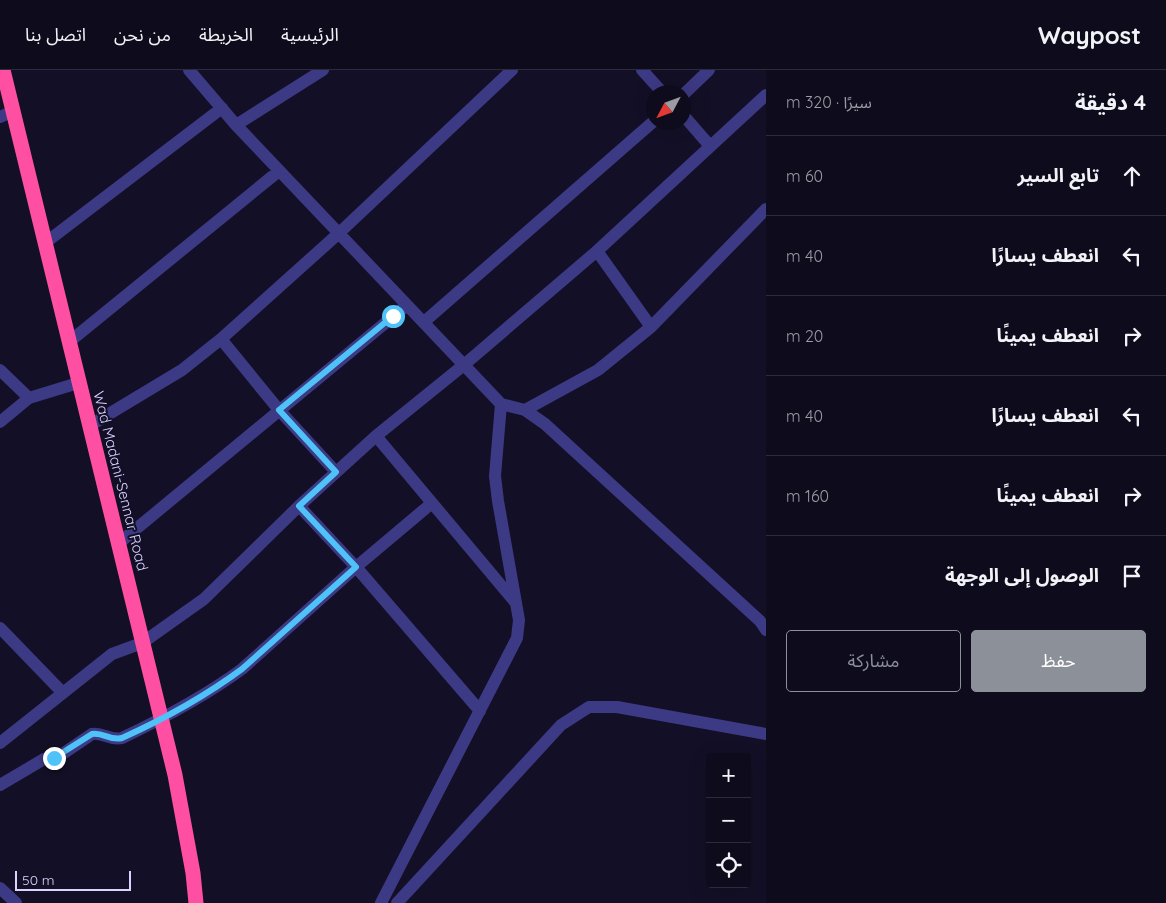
<!DOCTYPE html>
<html lang="ar">
<meta charset="utf-8">
<style>
body{margin:0;font-family:Quicksand,"Noto Sans Arabic",sans-serif;background:#171425;color:#f1f3f6;direction:rtl}
.controls{position:absolute;right:15px;bottom:15px;display:grid;overflow:hidden;border-radius:5px;box-shadow:0 5px 20px #0002}
.controls button{width:45px;height:45px;display:grid;place-items:center;padding:0;border:0;border-bottom:1px solid #2e2b3b;background:#0e0b1c;color:#f1f3f6;font:25px sans-serif}
.compass{position:absolute;left:646px;top:15px;width:45px;height:45px;border-radius:50%;background:#0e0b1c;box-shadow:0 5px 20px #0002;rotate:229deg}
.scale{position:absolute;left:15px;bottom:12px;width:116px;box-sizing:border-box;padding-left:5px;border:2px solid #d9d4ff;border-top:0;font-size:14px;line-height:18px;white-space:nowrap;color:#d9d4ff;-webkit-text-stroke:4px #130f26;paint-order:stroke}
.stop{position:absolute;width:15px;height:15px;margin:-11px;border:4px solid #4fc3f7;border-radius:50%;background:#fff}
.stop.end{background:#4fc3f7;border-color:#fff;box-shadow:0 1px 5px #0008}
.list{margin:0;padding:0;list-style:none}
h2{display:flex;justify-content:space-between;align-items:center;height:65px;margin:0;padding:0 20px;font-size:21px}
h2 small{font-size:16px;font-weight:400;color:#9b9ba3}
.list li{display:grid;grid-template-columns:32px 1fr auto;gap:15px;align-items:center;box-sizing:border-box;height:80px;padding:0 20px;border-top:1px solid #2e2b3b}
.list b{display:block;font-size:19px;white-space:nowrap}
.list em{font-size:16px;font-style:normal;color:#9b9ba3}
.actions{display:flex;gap:10px;padding:15px 20px}
.actions a{flex:1;padding:11px 0;border:1px solid #8c9099;border-radius:5px;text-align:center;font-size:18px;color:#8c9099}
.actions .main{background:#8c9099;color:#fff}
.icon{flex:none;width:28px;height:28px;fill:none;stroke:currentColor;stroke-width:2;stroke-linecap:round;stroke-linejoin:round}
.map{position:relative;flex:none;width:766px;height:833px;overflow:hidden;direction:ltr}
header{display:flex;align-items:center;gap:30px;box-sizing:border-box;height:70px;padding:0 25px;background:#0e0b1c;border-bottom:1px solid #2e2b3b}
header strong{font-size:24px}
nav{display:flex;gap:28px;margin-inline-start:auto;font-size:18px}
main{display:flex}
aside{flex:1;background:#0e0b1c}
.map>svg:first-child{display:block}
.lines{fill:none;stroke-linecap:round;stroke-linejoin:round}
.street{stroke:#3d3a85;stroke-width:12}
.highway{stroke:#ff4fa3;stroke-width:15}
.route{stroke:#4fc3f7;stroke-width:6}
.labels{text-anchor:middle;dominant-baseline:central;stroke-width:4;stroke-linejoin:round;paint-order:stroke}
.street-label{font-size:15px;fill:#d9d4ff;stroke:#130f26}
</style>
<header>
<strong>Waypost</strong>
<nav><a>الرئيسية</a><a>الخريطة</a><a>من نحن</a><a>اتصل بنا</a></nav>
</header>
<main>
<aside>
<h2>4 دقيقة<small>سيرًا · 320 m</small></h2>
<ul class="list">
<li><svg class="icon" aria-label="ahead" viewBox="0 0 24 24"><path d="M12 20V5M6 11l6-6 6 6"/></svg><div><b>تابع السير</b></div><em>60 m</em></li>
<li><svg class="icon" aria-label="left" viewBox="0 0 24 24"><path d="M17 20v-9H6M10 6l-5 5 5 5"/></svg><div><b>انعطف يسارًا</b></div><em>40 m</em></li>
<li><svg class="icon" aria-label="right" viewBox="0 0 24 24"><path d="M7 20v-9h11M14 6l5 5-5 5"/></svg><div><b>انعطف يمينًا</b></div><em>20 m</em></li>
<li><svg class="icon" aria-label="left" viewBox="0 0 24 24"><path d="M17 20v-9H6M10 6l-5 5 5 5"/></svg><div><b>انعطف يسارًا</b></div><em>40 m</em></li>
<li><svg class="icon" aria-label="right" viewBox="0 0 24 24"><path d="M7 20v-9h11M14 6l5 5-5 5"/></svg><div><b>انعطف يمينًا</b></div><em>160 m</em></li>
<li><svg class="icon" aria-label="arrive" viewBox="0 0 24 24"><path d="M6 21V4h12l-3 4 3 4H6"/></svg><div><b>الوصول إلى الوجهة</b></div></li>
</ul>
<div class="actions"><a class="main">حفظ</a><a>مشاركة</a></div>
</aside>
<div class="map">
<svg width="766" height="833" viewBox="0 0 766 833">
<rect width="100%" height="100%" fill="#130f26"/>
<g class="lines">
<!-- street -->
<path class="street" d="M189,0L236,55L501,334L525,340L545,354L760,551L766,560
M642,0L662,22
M684,24L709,0
M684,46L710,76
M0,47L13,41
M236,55L323,0
M45,173L222,38
M597,181L651,257
M424,252L654,51
M221,269L279,340L336,402
M69,272L279,101
M0,300L29,328L78,313
M525,340L598,300L651,257L766,139
M0,352L29,328
M89,356L182,300L221,269L338,164L512,0
M376,366L515,532
M299,436L356,497L480,641
M119,473L407,235
M0,558L62,622
M0,673L112,584L142,573L204,529L299,436L376,366L465,294L597,181L766,25
M0,715L44,689L58,687L92,664C103,662 110,671 122,668C164,648 204,627 242,599L356,497L432,433
M0,818L16,833
M381,833L517,568L519,550L498,431L495,406L501,334
M397,833L561,655L589,637H617L766,664"/>
<!-- highway -->
<path class="highway" d="M3,0L175,705L193,803L196,833"/>
</g>
<g class="lines">
<!-- route -->
<path class="route" d="M54,688L92,664C103,662 110,671 122,668C164,649 204,627 242,599L356,497L299,436L336,402L279,340L393,246"/>
</g>
<g class="labels">
<!-- street labels -->
<g class="street-label">
<text transform="translate(121 411) rotate(76)">Wad Madani-Sennar Road</text>
</g>
</g>
</svg>
<div class="controls">
<button>+</button>
<button>−</button>
<button><svg class="icon" aria-label="locate" viewBox="0 0 24 24"><circle cx="12" cy="12" r="6"/><path d="M12 2v4M12 18v4M2 12h4M18 12h4"/></svg></button>
</div>
<svg class="compass" viewBox="-18 -18 36 36"><path d="M0-13l5 13h-10z" fill="#e53935"/><path d="M0 13l5-13h-10z" fill="#9b9ba3"/></svg>
<div class="scale">50 m</div>
<div class="stop" style="left:393px;top:246px"></div>
<div class="stop end" style="left:54px;top:688px"></div>
</div>
</main>
